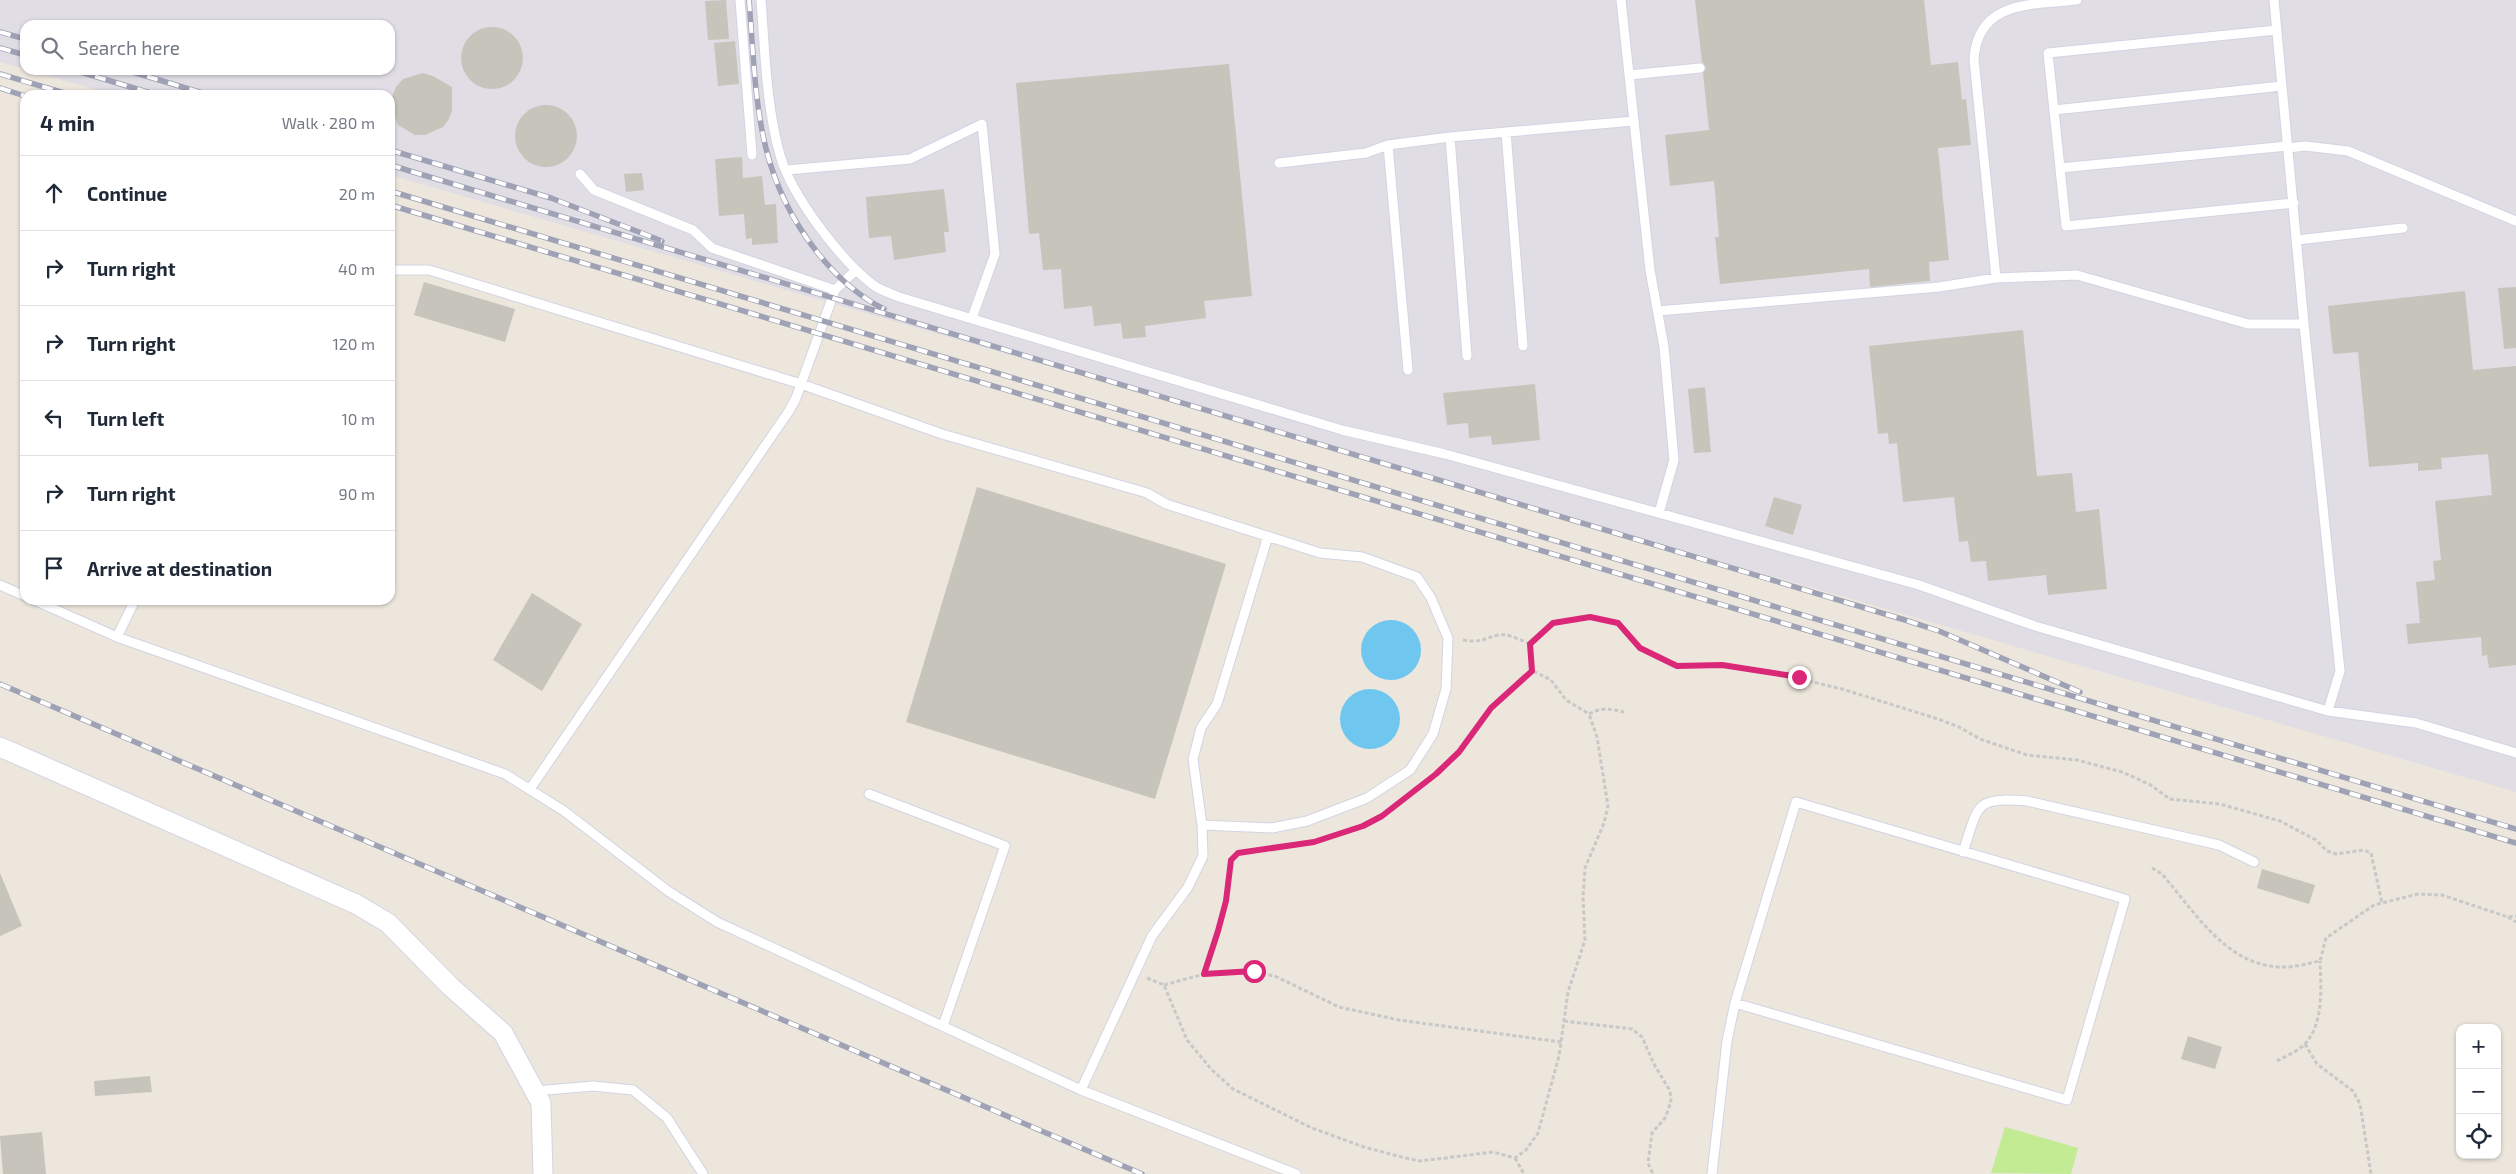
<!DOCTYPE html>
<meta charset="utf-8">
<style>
body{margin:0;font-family:"Exo 2",sans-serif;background:#f2f2f3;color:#1f2937}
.controls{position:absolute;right:15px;bottom:15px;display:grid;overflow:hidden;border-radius:10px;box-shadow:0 1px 4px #0004}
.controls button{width:45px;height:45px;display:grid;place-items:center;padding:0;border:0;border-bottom:1px solid #e0e1e3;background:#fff;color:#1f2937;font:25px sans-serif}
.stop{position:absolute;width:15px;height:15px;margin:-11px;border:4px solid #db2777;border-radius:50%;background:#fff}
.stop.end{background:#db2777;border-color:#fff;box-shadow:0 1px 5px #0008}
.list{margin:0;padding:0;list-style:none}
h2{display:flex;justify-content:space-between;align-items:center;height:65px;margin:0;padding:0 20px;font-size:21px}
h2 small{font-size:16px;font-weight:400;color:#747a83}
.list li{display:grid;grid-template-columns:32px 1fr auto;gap:15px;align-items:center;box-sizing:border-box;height:75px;padding:0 20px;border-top:1px solid #e0e1e3}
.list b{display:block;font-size:19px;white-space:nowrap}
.list em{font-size:16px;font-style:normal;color:#747a83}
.icon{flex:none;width:28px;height:28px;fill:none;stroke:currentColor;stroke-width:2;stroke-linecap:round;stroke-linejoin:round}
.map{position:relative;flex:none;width:2516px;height:1174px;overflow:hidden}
.search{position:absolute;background:#fff;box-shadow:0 1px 4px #0004;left:20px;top:20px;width:375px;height:55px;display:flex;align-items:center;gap:12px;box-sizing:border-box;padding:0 18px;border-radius:15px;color:#747a83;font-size:19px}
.panel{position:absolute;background:#fff;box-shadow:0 1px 4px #0004;left:20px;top:90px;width:375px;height:515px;border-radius:15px}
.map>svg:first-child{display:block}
.industrial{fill:#e0dde5}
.pitch{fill:#c2eb94}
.water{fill:#6fc7ef}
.building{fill:#c7c4bb}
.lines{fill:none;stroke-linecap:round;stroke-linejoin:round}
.service-casing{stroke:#d2d4e3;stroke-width:11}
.minor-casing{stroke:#d2d4e3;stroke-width:21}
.path{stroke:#c8c8c8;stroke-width:3;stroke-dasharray:4 2.5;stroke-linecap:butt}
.service{stroke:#fff;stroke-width:9}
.minor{stroke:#fff;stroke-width:19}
.rail-casing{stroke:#9fa1b5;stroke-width:5.5}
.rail{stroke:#fff;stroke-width:4;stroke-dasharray:11;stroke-linecap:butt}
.route{stroke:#db2777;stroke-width:6}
</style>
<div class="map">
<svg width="2516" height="1174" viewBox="0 0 2516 1174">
<rect width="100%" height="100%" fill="#ece6dc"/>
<!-- industrial -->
<path class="industrial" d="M0,0H2516V792L390,175V95H114L28,70H390V25H25V69L0,62Z"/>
<!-- pitch -->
<path class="pitch" d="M2005,1127L2078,1148L2071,1174L1991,1173Z"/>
<!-- water -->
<path class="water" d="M1361 650a30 30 0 1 1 60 0a30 30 0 1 1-60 0Z
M1340 719a30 30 0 1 1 60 0a30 30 0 1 1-60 0Z"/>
<!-- building -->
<path class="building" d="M726,0L729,39L708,40L705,1Z
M1695,0H1924L1931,65L1958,62L1962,100L1966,99L1971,145L1938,148L1949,260L1929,262L1930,281L1870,287L1869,269L1720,284L1715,237H1719L1714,181L1670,186L1665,135L1709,130L1703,73L1706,67L1702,62Z
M461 58a31 31 0 1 1 62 0a31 31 0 1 1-62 0Z
M735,41L739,84L718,86L714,43Z
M1229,64L1252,296L1204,301L1206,318L1145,326L1146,337L1123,339L1121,323L1094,326L1092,306L1064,309L1061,269L1043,270L1039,233L1029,234L1016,83Z
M423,73L433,76L452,87V110L449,119L443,127L425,135H415L398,125L391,107L392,97L396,87L403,79Z
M515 136a31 31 0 1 1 62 0a31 31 0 1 1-62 0Z
M742,157L743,178L762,176L765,205L776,204L778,243L752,245V238L746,239L744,214L719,216L715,159Z
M642,173L644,190L626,192L624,174Z
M944,189L949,232H944L946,252L894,260L891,236L869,238L866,197Z
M424,282L515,309L505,342L414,315Z
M2516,287V348L2504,349L2498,288Z
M2465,291L2473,370L2516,366V665L2489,668L2487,655L2482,656L2481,637L2408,644L2406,624L2420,623L2416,582L2435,580L2433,561L2441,560L2435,501L2492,495L2488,454L2441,458L2442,469L2418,471V463L2369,467L2358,352L2333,354L2328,306Z
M2023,330L2037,476L2072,473L2076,512L2099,509L2107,589L2048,595L2046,575L1988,581L1986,561L1971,562L1968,541L1959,542L1954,497L1903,502L1897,443L1889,444L1888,433L1878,434L1869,346Z
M1535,384L1540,440L1492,445L1491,436L1469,438L1468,423L1447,425L1443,393Z
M1705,387L1711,452L1694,453L1688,389Z
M977,487L1226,564L1155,799L906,722Z
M1774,497L1802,505L1793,535L1765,526Z
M532,593L582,624L542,691L493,660Z
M2262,869L2315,885L2309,904L2257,888Z
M0,873L22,926L0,936Z
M2188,1036L2222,1047L2215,1069L2181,1059Z
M150,1076L152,1092L95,1096L94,1081Z
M42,1132L46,1174H3L0,1136Z"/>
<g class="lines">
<!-- service casing -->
<g class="service-casing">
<path id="service" d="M740,0L752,155
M761,0C765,52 766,105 780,155C791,195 839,258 872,284C879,290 890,293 899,297L1342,430L1445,454L1919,585L2035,626L2328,711L2416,723L2516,753
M1621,0L1650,270L1664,347L1674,460L1659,513
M2277,30L2048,53L2066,226L2294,203
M1629,75L1700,68
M2054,110L2282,86
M1506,132L1523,346
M1450,137L1467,356
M1388,145L1408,370
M2288,148L2305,146L2348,151L2516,221
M1279,163L1366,153L1388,145L1450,137L1634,121
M2060,168L2288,146
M787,170L910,159L982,124L995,254L972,318
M580,174L594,190L693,230L712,248L835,290L856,270
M2297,240L2403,228
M390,270H429L801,384L942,434L1147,493L1166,504L1320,553L1362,557L1417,577L1431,598L1448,638L1446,689L1433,734L1410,770L1367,798L1307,821L1272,828L1202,825
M1996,278L1974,59C1978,0 2032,5 2077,0
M1658,311L1939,287L1996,278L2077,275L2248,324H2304L2274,0
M2304,324L2340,671L2328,711
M0,585L25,596
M34,600L117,637L505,774L564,811L668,891L717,922L1081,1090L1296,1174
M117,637L135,600
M530,789L789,411L796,398L835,290
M869,794L1005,846L943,1026
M1963,852C1979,805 1973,797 2027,801L2219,845L2254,862
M1081,1090L1152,936L1188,887L1203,856L1202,825L1193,759L1201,728L1217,704L1268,536
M535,1091L593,1086L633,1090L667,1118L703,1174
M1712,1174L1727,1041L1735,1003L1796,802L2125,899L2067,1100L1735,1003"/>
</g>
<!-- minor casing -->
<g class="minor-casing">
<path id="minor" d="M0,747L356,904L388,923L451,987L503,1033L541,1103L543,1174"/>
</g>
<!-- path -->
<path class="path" d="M1463,640C1480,643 1483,639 1498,635C1509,633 1520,640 1530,644L1533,671L1551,680L1566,700L1589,714C1601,707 1611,709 1624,712
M1530,644L1553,623L1590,617L1606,619L1618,623L1628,632L1640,648L1677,667L1722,665L1771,672L1842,689L1938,719L1959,727L1980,739L2027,755L2077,760L2122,772L2149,784L2170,799L2220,804L2280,821L2316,840L2327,851L2336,854L2364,850L2371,853L2382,903
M2152,868L2162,874C2195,912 2228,969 2286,967C2297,967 2309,963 2320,961L2326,938L2374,905L2418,894L2442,895L2508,917L2516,916
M2508,917L2516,922
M1204,974L1254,971L1277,977L1339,1007L1399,1020L1561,1042
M1147,978L1164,985L1187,1040L1212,1070L1233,1089L1312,1128L1364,1147L1405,1158L1421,1161L1493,1152L1515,1158L1526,1150L1538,1133L1559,1056L1568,992L1585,940L1583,897L1585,868L1604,823L1608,806L1597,737L1589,714
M1164,985L1204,974C1207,958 1215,944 1219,929C1225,906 1226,883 1231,860L1238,853L1314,842L1363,826L1382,816L1436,775L1459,752L1491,708L1533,671
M1564,1021L1632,1029L1642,1037L1654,1064L1670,1091L1671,1102L1665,1118L1652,1133L1648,1163L1653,1174
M2305,1044L2317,1064L2353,1091L2360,1104L2371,1174
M2277,1061C2286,1056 2298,1051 2305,1044C2324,1023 2321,987 2320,961
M1515,1158L1524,1174"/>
<!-- service -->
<use href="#service" class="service"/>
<!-- minor -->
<use href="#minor" class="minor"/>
<!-- rail casing -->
<g class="rail-casing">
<path id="rail" d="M749,0C757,97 754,172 817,252C835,275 858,296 884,309
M0,32L25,39
M0,48L25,55
M74,70L157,95
M126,70L209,95
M0,74L71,95
M0,88L25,96
M390,150L551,198L662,241
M390,165L1905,620L1939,631L2080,692
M390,191L2516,829
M390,205L2516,843
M0,684L1142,1174"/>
</g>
<!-- rail -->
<use href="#rail" class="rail"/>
</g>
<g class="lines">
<!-- route -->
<path class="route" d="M1254,971L1204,974L1218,931L1226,901L1231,860L1238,853L1314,842L1363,826L1382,816L1436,774L1459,752L1491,708L1532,671L1530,644L1553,623L1590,617L1618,623L1640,648L1677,666L1722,665L1799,677"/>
</g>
</svg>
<div class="controls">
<button>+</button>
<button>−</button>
<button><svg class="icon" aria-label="locate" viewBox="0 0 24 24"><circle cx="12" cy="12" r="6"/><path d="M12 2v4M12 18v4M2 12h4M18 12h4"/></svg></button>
</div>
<div class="stop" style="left:1254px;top:971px"></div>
<div class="stop end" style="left:1799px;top:677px"></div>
<div class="search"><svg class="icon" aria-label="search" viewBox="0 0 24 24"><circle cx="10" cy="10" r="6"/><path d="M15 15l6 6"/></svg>Search here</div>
<section class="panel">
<h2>4 min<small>Walk · 280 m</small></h2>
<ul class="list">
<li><svg class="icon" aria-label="ahead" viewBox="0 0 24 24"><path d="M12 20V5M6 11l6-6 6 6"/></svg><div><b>Continue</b></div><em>20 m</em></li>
<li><svg class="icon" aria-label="right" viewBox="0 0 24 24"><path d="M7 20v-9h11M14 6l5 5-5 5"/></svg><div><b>Turn right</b></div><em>40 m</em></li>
<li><svg class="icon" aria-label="right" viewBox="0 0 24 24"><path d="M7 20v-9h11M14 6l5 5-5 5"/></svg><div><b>Turn right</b></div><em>120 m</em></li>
<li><svg class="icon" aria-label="left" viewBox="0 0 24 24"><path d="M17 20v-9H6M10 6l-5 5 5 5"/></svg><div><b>Turn left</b></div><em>10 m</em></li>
<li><svg class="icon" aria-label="right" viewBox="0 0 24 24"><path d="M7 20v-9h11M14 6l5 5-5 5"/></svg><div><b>Turn right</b></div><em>90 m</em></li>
<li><svg class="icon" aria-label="arrive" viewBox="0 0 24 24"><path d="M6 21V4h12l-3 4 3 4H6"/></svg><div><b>Arrive at destination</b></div></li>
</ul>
</section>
</div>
